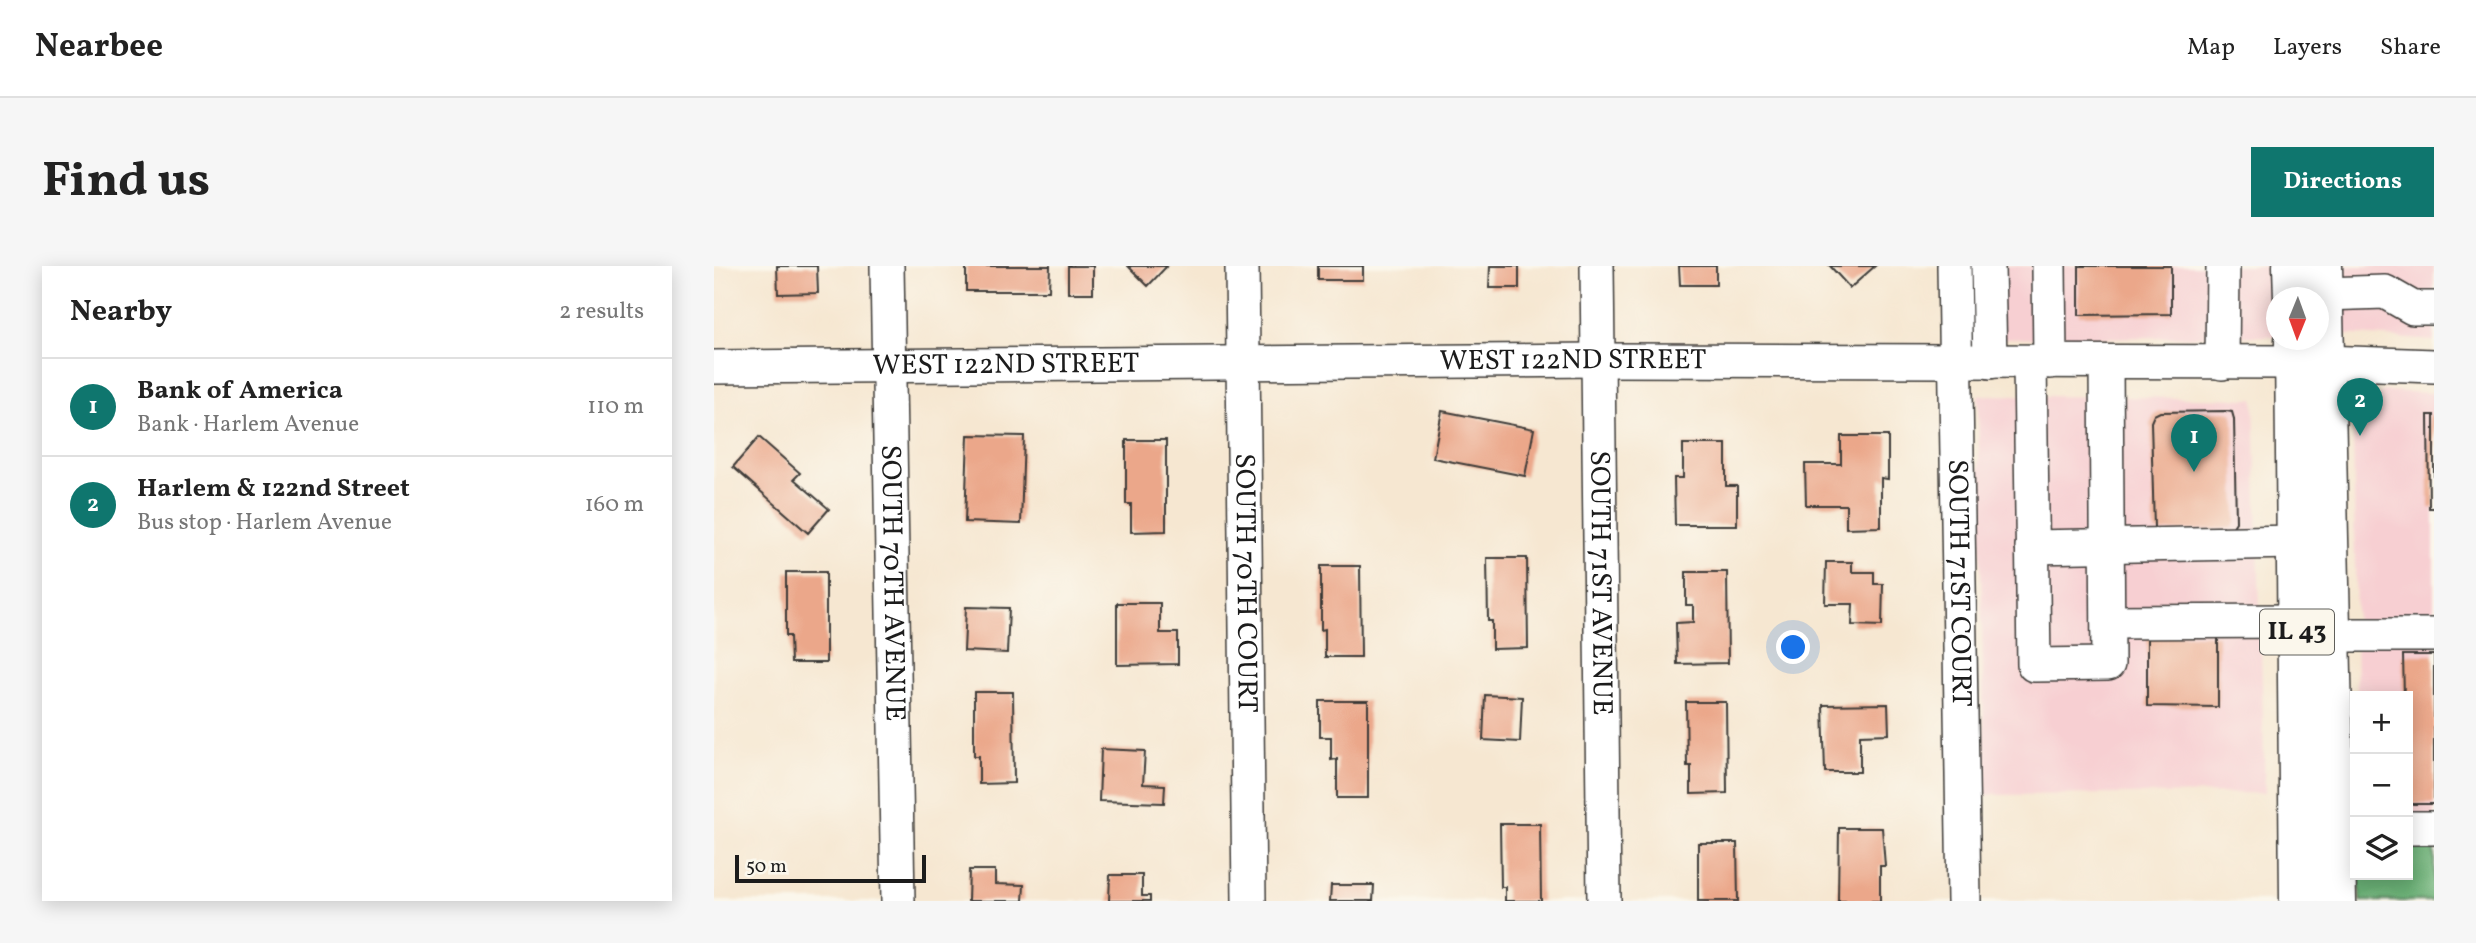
<!DOCTYPE html>
<meta charset="utf-8">
<style>
body{margin:0;font-family:Vollkorn,serif;background:#f6f6f6;color:#222}
.controls{position:absolute;right:21px;bottom:21px;display:grid;overflow:hidden;border-radius:0px;box-shadow:0 4px 18px #0003}
.controls button{width:63px;height:63px;display:grid;place-items:center;padding:0;border:0;border-bottom:2px solid #e0e0e0;background:#fff;color:#222;font:35px sans-serif}
.compass{position:absolute;left:1552px;top:21px;width:63px;height:63px;border-radius:50%;background:#fff;box-shadow:0 4px 18px #0003;rotate:181deg}
.scale{position:absolute;left:21px;bottom:18px;width:191px;box-sizing:border-box;padding-left:7px;border:4px solid #1c1c1c;border-top:0;font-size:19px;line-height:24px;white-space:nowrap;color:#1c1c1c;-webkit-text-stroke:5px #fbf7ec;paint-order:stroke}
.you{position:absolute;left:1080px;top:382px;width:24px;height:24px;margin:-18px;border:5px solid #fff;border-radius:50%;background:#1a73e8;box-shadow:0 0 0 10px #1a73e833}
.badge{display:grid;place-items:center;width:46px;height:46px;border-radius:50%;background:#0f766e;color:#fff;font-size:23px;font-weight:700}
.pin{position:absolute;translate:-50% -58px;filter:drop-shadow(0 2px 4px #0008)}
.pin::after{content:'';position:absolute;top:37px;width:24px;height:21px;background:inherit;clip-path:polygon(0 0,100% 0,50% 100%)}
.list{margin:0;padding:0;list-style:none}
h2{display:flex;justify-content:space-between;align-items:center;height:91px;margin:0;padding:0 28px;font-size:30px}
h2 small{font-size:23px;font-weight:400;color:#767676}
.list li{display:grid;grid-template-columns:46px 1fr auto;gap:21px;align-items:center;box-sizing:border-box;height:98px;padding:0 28px;border-top:2px solid #e0e0e0}
.list b{display:block;font-size:26px;white-space:nowrap}
.list p{margin:0;font-size:23px;white-space:nowrap;color:#767676}
.list em{font-size:23px;font-style:normal;color:#767676}
.icon{flex:none;width:38px;height:38px;fill:none;stroke:currentColor;stroke-width:2;stroke-linecap:round;stroke-linejoin:round}
.map{position:relative;flex:none;width:1720px;height:635px;overflow:hidden;border-radius:0px}
header{display:flex;align-items:center;gap:42px;box-sizing:border-box;height:98px;padding:0 35px;background:#fff;border-bottom:2px solid #e0e0e0}
header strong{font-size:33px}
nav{display:flex;gap:38px;margin-inline-start:auto;font-size:24px}
.intro{display:flex;align-items:center;justify-content:space-between;box-sizing:border-box;height:168px;padding:0 42px}
h1{margin:0;font-size:49px}
.button{padding:18px 32px;border-radius:0px;background:#0f766e;color:#fff;font-size:24px;font-weight:700}
main{display:flex;gap:42px;padding:0 42px}
aside{flex:1;background:#fff;border-radius:0px;box-shadow:0 4px 18px #0003}
.map>svg:first-child{display:block}
.built{fill:#f7cfd2}
.forest{fill:#69af74;stroke:#426648;stroke-width:2}
.building{fill:#eba78a}
.lines{fill:none;stroke-linecap:round;stroke-linejoin:round}
.minor-casing{stroke:#3d3a37;stroke-width:36}
.major-casing{stroke:#3d3a37;stroke-width:41}
.minor{stroke:#fff;stroke-width:33}
.major{stroke:#fff;stroke-width:38}
.labels{text-anchor:middle;dominant-baseline:central;stroke-width:6;stroke-linejoin:round;paint-order:stroke}
.shield{fill:#fbf7ec;stroke:#5f5e5a;stroke-width:2}
.shield-label{font-size:26px;font-weight:bold;fill:#1c1c1c}
.street-label{font-size:28px;fill:#1c1c1c;stroke:#fbf7ec}
</style>
<header>
<strong>Nearbee</strong>
<nav><a>Map</a><a>Layers</a><a>Share</a></nav>
</header>
<div class="intro"><h1>Find us</h1><a class="button">Directions</a></div>
<main>
<aside>
<h2>Nearby<small>2 results</small></h2>
<ul class="list">
<li><span class="badge">1</span><div><b>Bank of America</b><p>Bank · Harlem Avenue</p></div><em>110 m</em></li>
<li><span class="badge">2</span><div><b>Harlem &amp; 122nd Street</b><p>Bus stop · Harlem Avenue</p></div><em>160 m</em></li>
</ul>
</aside>
<div class="map">
<svg width="1720" height="635" viewBox="0 0 1720 635">
<rect width="100%" height="100%" fill="#fbf7ec"/>
<filter id="ink" filterUnits="userSpaceOnUse"><feTurbulence type="fractalNoise" baseFrequency=".0143" numOctaves="2"/><feDisplacementMap in="SourceGraphic" scale="14" xChannelSelector="R" yChannelSelector="G"/><feConvolveMatrix kernelMatrix="1 2 1 2 8 2 1 2 1" color-interpolation-filters="sRGB"/></filter>
<filter id="wash" filterUnits="userSpaceOnUse"><feTurbulence type="fractalNoise" baseFrequency=".00686" numOctaves="4" result="noise"/><feDisplacementMap in="SourceGraphic" scale="28" xChannelSelector="R" yChannelSelector="G"/><feGaussianBlur stdDeviation="1.57" result="paint"/><feColorMatrix in="noise" values="0 0 0 0 0 0 0 0 0 0 0 0 0 0 0 0 0 1.4 0 .05"/><feComposite in="paint" operator="in"/></filter>
<g filter="url(#wash)">
<rect width="100%" height="100%" fill="#f6e7d1"/>
<!-- built -->
<path class="built" d="M1252,0H1720V75L1645,69H1605L1604,32H1562V70L1253,73Z
M1669,125L1720,127V582H1694V430H1643L1639,157L1648,142Z
M1264,129L1540,133L1551,527L1271,529Z"/>
<!-- forest -->
<path class="forest" d="M1694,582H1720V635H1646L1645,609H1694Z"/>
<g id="blocks">
<!-- building -->
<path class="building" d="M63,0H103L104,27L64,28Z
M252,0H336L335,25H252Z
M354,0H379V27H354Z
M414,0H453L434,20Z
M604,0H649V14H604Z
M776,0H805V22H775Z
M965,0H1002V19H966Z
M1116,0H1161L1136,22Z
M1365,0H1457V48L1365,49Z
M728,145L820,163L811,210L719,192Z
M1512,145L1518,146L1520,153L1522,256L1518,262L1444,266L1440,262L1437,156L1440,149L1446,146Z
M1714,149H1720V242H1715Z
M254,169L310,170L307,258L251,256Z
M1127,170H1174V213L1167,212V261L1132,262V239H1092L1091,198H1127Z
M45,171L86,207L80,213L115,243L94,267L19,201Z
M412,174H452V265L417,266V238H412Z
M969,178H1012V220H1023V259H961L960,212H969Z
M773,292H813L814,382L778,383V355H774Z
M1112,296H1138V306H1160V318H1169L1168,360L1138,359L1139,338H1111Z
M607,300H646L647,391H611V363L607,364Z
M72,306H112V397H77L76,370H72Z
M972,306H1013L1014,397L963,398L962,357L979,356V339H972Z
M403,337H446V367H464V398L403,399Z
M252,341L295,342L293,387L250,385Z
M1433,368L1504,369V441L1433,440Z
M1689,389H1720V538H1694V430H1690Z
M260,426H299L300,517L265,518V490H260Z
M771,429L808,431L806,476L769,474Z
M606,435H654V532H623V493L617,494V471H606Z
M972,436H1012L1013,527L977,528V500H973Z
M1174,438L1175,468L1146,469V506H1111L1109,439Z
M387,483L431,485L429,518L451,519L450,537L385,535Z
M786,558H826L827,635H791V621H787Z
M1125,562H1168L1171,600H1166V635H1124Z
M984,577H1023L1024,635H984Z
M255,604H281V618L310,619L309,635H254Z
M396,609H428V630H436V635H395Z
M617,619H660L659,635H616Z"/>
</g>
</g>
<g filter="url(#ink)">
<use href="#blocks" fill-opacity="0" stroke="#3d3a37" stroke-width="2"/>
<g class="lines">
<!-- minor casing -->
<g class="minor-casing">
<g id="minor">
<path id="s1" d="M173,0L184,635"/>
<path id="s2" d="M528,0L535,635"/>
<path id="s3" d="M883,0L890,635"/>
<path id="s4" d="M1240,0L1250,635"/>
<path d="M1274,0L1276,96"/>
<path d="M1335,0L1336,96"/>
<path d="M1610,28L1671,26L1699,42H1720"/>
<path d="M1316,96L1320,399L1394,398L1392,96"/>
<path d="M1508,97L1509,0"/>
<path id="s5" d="M0,101L884,94L1610,96L1720,100"/>
<path d="M1318,281L1582,276"/>
<path d="M1394,356L1583,355"/>
<path d="M1617,369H1720"/>
<path d="M1694,562H1720"/>
</g>
</g>
<!-- major casing -->
<g class="major-casing">
<path id="major" d="M1578,0L1579,32
M1609,0L1623,635
M1580,74L1585,635"/>
</g>
<!-- minor -->
<use href="#minor" class="minor"/>
<!-- major -->
<use href="#major" class="major"/>
</g>
</g>
<g class="labels">
<!-- shield labels -->
<rect class="shield" x="1546" y="343.5" width="74" height="45" rx="5"/>
<g class="shield-label">
<text x="1583" y="366">IL 43</text>
</g>
<!-- street labels -->
<g class="street-label">
<text stroke="none"><textPath href="#s5" startOffset="859">WEST 122ND STREET</textPath></text>
<text stroke="none"><textPath href="#s5" startOffset="292">WEST 122ND STREET</textPath></text>
<text stroke="none"><textPath href="#s2" startOffset="317">SOUTH 70TH COURT</textPath></text>
<text stroke="none"><textPath href="#s3" startOffset="317">SOUTH 71ST AVENUE</textPath></text>
<text stroke="none"><textPath href="#s1" startOffset="317">SOUTH 70TH AVENUE</textPath></text>
<text stroke="none"><textPath href="#s4" startOffset="317">SOUTH 71ST COURT</textPath></text>
</g>
</g>
</svg>
<div class="controls">
<button>+</button>
<button>−</button>
<button><svg class="icon" aria-label="layers" viewBox="0 0 24 24"><path d="M12 4l9 5-9 5-9-5zM3 14l9 5 9-5"/></svg></button>
</div>
<svg class="compass" viewBox="-18 -18 36 36"><path d="M0-13l5 13h-10z" fill="#e53935"/><path d="M0 13l5-13h-10z" fill="#767676"/></svg>
<div class="scale">50 m</div>
<div class="you"></div>
<div class="pin badge" style="left:1480px;top:206px">1</div>
<div class="pin badge" style="left:1646px;top:170px">2</div>
</div>
</main>
